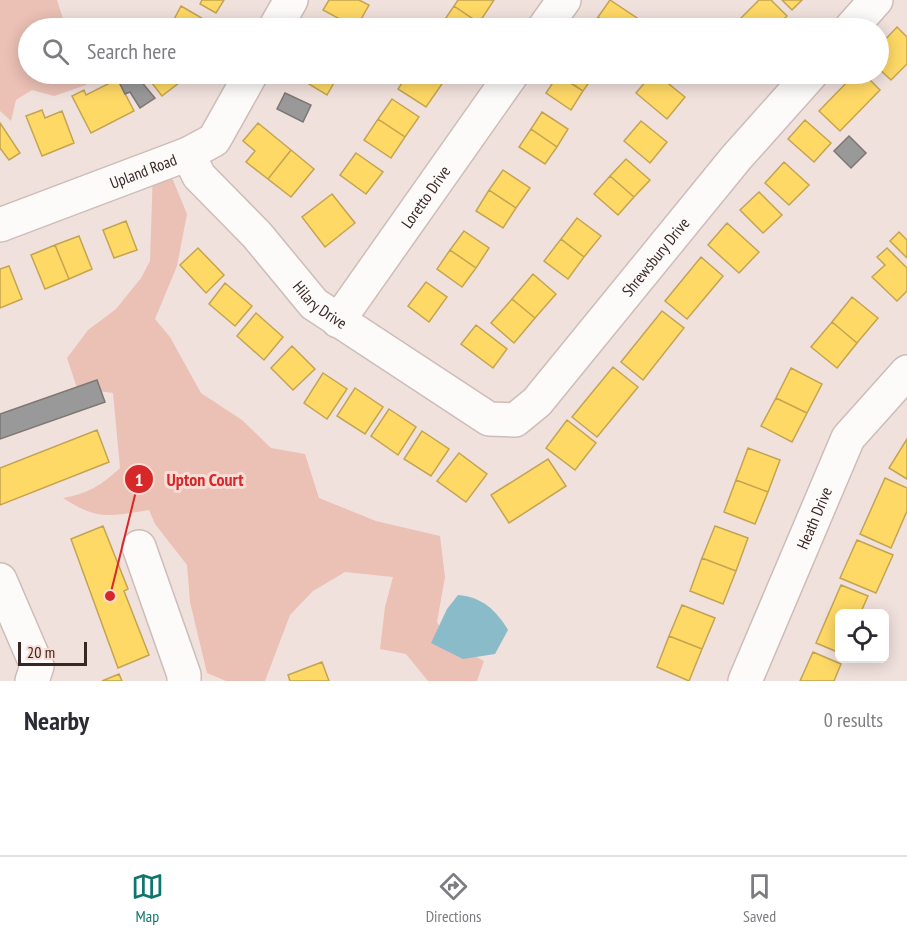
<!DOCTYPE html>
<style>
body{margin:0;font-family:"PT Sans Narrow",sans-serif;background:#f7f7f7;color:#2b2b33}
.controls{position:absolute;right:18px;bottom:18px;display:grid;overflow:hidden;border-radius:9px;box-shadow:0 3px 15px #0003}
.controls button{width:54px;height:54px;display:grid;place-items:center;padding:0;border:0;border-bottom:2px solid #e1e1e2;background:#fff;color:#2b2b33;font:30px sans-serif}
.scale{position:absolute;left:18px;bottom:15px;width:69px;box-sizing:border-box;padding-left:6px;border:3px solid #382722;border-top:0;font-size:16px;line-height:21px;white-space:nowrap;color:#382722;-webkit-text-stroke:4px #f9dcd5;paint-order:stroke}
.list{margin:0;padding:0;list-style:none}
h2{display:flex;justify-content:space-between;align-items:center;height:78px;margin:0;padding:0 24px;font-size:26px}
h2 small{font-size:20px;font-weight:400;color:#7c7c81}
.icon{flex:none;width:33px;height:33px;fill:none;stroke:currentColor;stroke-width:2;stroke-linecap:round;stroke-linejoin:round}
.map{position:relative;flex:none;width:907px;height:681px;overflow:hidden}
.search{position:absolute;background:#fff;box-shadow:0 3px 15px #0003;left:18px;right:18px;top:18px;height:66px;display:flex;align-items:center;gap:15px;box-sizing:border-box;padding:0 21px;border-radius:33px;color:#7c7c81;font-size:22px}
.sheet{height:174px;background:#fff}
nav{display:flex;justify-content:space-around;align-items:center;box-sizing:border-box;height:84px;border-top:2px solid #e1e1e2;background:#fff;font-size:16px;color:#7c7c81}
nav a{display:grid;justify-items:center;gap:3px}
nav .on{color:#0f766e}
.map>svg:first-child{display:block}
.green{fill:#ebc0b5}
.water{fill:#89bcc8}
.homes{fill:#ffd966;stroke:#c3a452;stroke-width:1.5}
.industry{fill:#999;stroke:#7c7775;stroke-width:1.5}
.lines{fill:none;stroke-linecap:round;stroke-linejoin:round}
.minor-casing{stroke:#cdbdb9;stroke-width:36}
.minor{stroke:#fdfafa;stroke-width:33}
.labels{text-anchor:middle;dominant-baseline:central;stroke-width:6;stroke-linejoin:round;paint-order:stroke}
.street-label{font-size:16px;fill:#382722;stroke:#f9dcd5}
.leader{fill:none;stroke:#d62828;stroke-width:2}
.callout-dot{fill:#d62828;stroke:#f9dcd5;stroke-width:2}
.mark-label{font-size:18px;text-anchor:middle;font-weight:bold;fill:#fff}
.callout-label{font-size:18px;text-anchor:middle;font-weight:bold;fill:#d62828;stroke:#f9dcd5;stroke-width:6;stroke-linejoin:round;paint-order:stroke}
</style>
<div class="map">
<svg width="907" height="681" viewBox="0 0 907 681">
<rect width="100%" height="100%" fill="#f1e1dd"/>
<!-- green -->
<path class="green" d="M0,0H57L66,28H28V74H96L86,85L54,96L32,90L16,100L11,121L0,111Z
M166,163L187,214L177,266L155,319L170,337L201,393L242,420L271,448L305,454L319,498L376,521L440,536L445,577L437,622L449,642L484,661L477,681H428L406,654L380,649L385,607L393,577L345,572L313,591L290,615L265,681H226L207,673L190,602L187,565L155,524L149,510C110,516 98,521 63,498C87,494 102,485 120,468L113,393L77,388L67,358L88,330L116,309L141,278L150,261L153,169Z"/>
<!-- water -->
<path class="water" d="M458,595C482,597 496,610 508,630L495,654L463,659L431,643L447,609Z"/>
<!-- homes -->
<path class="homes" d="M202,0H224L216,13L200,4Z
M329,0H359L369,5L356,28L323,10Z
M458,0H494L479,23L454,6Z
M610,0L637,18L629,28H614L598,17Z
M759,0H771L787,16L775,28H731Z
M782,0H802L792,10Z
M181,6L212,24L210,28L170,27Z
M454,6L479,23L475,28H439Z
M598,17L614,28H589Z
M897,27L907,37V64L891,80L878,68V47Z
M115,74L134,111L91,133L72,96L84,90L86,95L108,84L105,79Z
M145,74H174L180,82L162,96Z
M301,74H339L327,95L299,78Z
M408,74H427L442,84L426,107L398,89Z
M427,74H449L442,84Z
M559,74H595L583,91Z
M652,74H672L675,76L669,84L685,97L667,119L636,93Z
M855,74H864L880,90L840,131L819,111Z
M558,75L583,91L571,110L546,93Z
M392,99L419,117L405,137L378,119Z
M42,110L45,118L62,111L74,143L42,156L26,116Z
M542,112L568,129L557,147L531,129Z
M378,119L405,137L391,158L364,140Z
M805,120L831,143L814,162L788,139Z
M641,121L667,142L650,163L624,141Z
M0,123L20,153L9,160L0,148Z
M258,123L291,150L268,179L246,162L255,151L243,141Z
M531,129L557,147L545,164L519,147Z
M291,150L314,169L291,197L268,179Z
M356,153L383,172L366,194L340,175Z
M626,159L650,180L634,197L610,176Z
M784,162L809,185L789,205L765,183Z
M503,170L530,188L516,208L489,190Z
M610,176L634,197L618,215L594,194Z
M489,190L516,208L503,228L476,211Z
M759,192L782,215L763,233L740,210Z
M332,194L355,223L325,247L302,217Z
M577,218L601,236L584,257L561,239Z
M126,221L137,250L114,258L103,230Z
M727,223L759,252L739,273L708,245Z
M464,231L489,248L476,268L450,250Z
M899,232L907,240V258L890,241Z
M79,236L92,269L69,279L55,245Z
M561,239L584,257L568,279L544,261Z
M55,245L69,279L45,289L31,255Z
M198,248L224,275L206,293L180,265Z
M887,248L907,268V291L897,301L872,277L885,265L877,257Z
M450,250L476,268L462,287L437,269Z
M701,257L723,276L687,319L665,301Z
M9,266L22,299L0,308V269Z
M533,274L556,294L535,318L512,299Z
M426,282L447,297L429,322L408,306Z
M225,283L252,306L235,326L209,304Z
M852,297L878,318L857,343L832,322Z
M512,299L535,318L514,343L491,323Z
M662,311L684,328L643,380L621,362Z
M256,313L283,337L264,360L237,336Z
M832,322L857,343L837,368L811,347Z
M476,325L507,349L493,368L461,344Z
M292,346L315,369L293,390L271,368Z
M613,367L638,387L597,437L572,417Z
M791,368L822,384L807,413L776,398Z
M323,373L347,389L327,419L304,403Z
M355,388L383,407L365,434L337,416Z
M776,398L807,413L792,442L761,426Z
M389,409L416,427L398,455L371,436Z
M567,420L596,443L575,470L546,448Z
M97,430L109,462L0,505V468Z
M422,431L449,449L431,476L404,459Z
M907,439V479L889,468Z
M748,448L780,460L768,492L736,480Z
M459,453L487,474L466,502L437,481Z
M548,459L566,486L509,523L491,495Z
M885,478L907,488V511L891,548L860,534Z
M736,480L768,492L755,524L724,512Z
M103,526L128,589L124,591L149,655L118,668L71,539Z
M715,526L748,538L736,571L702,558Z
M857,540L893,555L876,593L840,578Z
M702,558L736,571L723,604L690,591Z
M841,585L868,596L860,614H840V653L816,643Z
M682,605L715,618L702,649L669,636Z
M669,636L702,649L689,681L657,667Z
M813,652L841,664L834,681H800Z
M322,662L329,681H290L288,675Z
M119,674L122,681H102Z"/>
<!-- industry -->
<path class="industry" d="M125,74H135L155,98L140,108L130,92L125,94L117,78Z
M285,93L311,105L303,122L277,109Z
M849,136L866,153L851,168L834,151Z
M97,380L105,402L0,439V414Z"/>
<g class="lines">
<!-- minor casing -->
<g class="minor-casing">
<g id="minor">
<path d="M275,28L291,0"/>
<path d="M544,28L564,0"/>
<path d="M851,28L876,0"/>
<path id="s1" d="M188,154L199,176L257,235L314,304L489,419L515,420L537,402L736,158L811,74"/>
<path id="s2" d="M0,225L188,154L214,140L251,74"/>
<path id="s3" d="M338,321L512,74"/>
<path d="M139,547L184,675V681"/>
<path d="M0,580L37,666L32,681"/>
<path id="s4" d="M745,681L848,438L907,372"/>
</g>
</g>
<!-- minor -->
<use href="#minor" class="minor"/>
</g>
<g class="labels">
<!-- street labels -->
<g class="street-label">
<text stroke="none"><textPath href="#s2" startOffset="153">Upland Road</textPath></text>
<text stroke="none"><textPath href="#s3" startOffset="152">Loretto Drive</textPath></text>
<text stroke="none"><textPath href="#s1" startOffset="648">Shrewsbury Drive</textPath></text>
<text stroke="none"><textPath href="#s1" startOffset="202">Hilary Drive</textPath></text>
<text stroke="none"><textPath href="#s4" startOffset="177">Heath Drive</textPath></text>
</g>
</g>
<!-- callouts -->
<path class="leader" d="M110 596L139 479"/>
<g class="callout-dot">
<circle cx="110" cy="596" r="6"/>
<circle cx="139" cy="479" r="15"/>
</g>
<g class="mark-label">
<text x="139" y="486">1</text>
</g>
<g class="callout-label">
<text x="205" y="486">Upton Court</text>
</g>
</svg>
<div class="controls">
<button><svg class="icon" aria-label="locate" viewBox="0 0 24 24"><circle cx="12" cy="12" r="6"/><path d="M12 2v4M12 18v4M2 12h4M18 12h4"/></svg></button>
</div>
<div class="scale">20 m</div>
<div class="search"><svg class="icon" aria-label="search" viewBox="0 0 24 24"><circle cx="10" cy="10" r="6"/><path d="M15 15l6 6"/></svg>Search here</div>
</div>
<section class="sheet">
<h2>Nearby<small>0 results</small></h2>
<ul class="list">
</ul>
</section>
<nav>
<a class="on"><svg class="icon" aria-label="map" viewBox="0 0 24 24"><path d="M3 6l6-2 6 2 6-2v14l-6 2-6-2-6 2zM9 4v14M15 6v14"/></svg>Map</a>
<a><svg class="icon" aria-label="directions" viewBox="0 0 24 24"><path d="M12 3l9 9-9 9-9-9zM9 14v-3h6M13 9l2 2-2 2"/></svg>Directions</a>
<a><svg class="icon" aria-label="saved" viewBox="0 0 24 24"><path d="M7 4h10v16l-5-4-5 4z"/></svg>Saved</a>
</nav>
